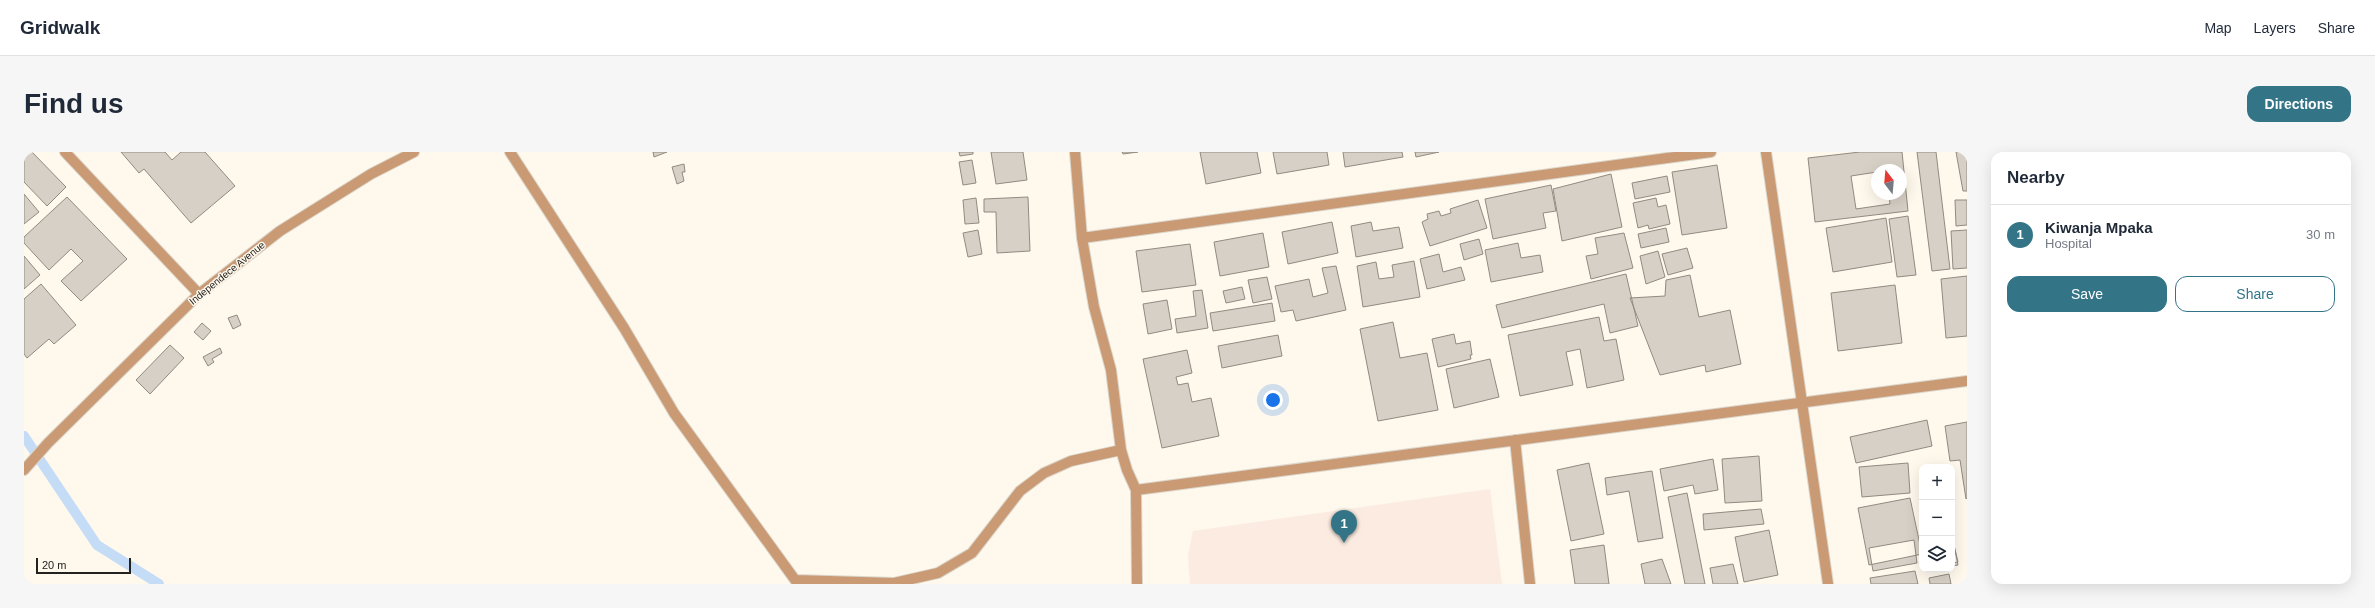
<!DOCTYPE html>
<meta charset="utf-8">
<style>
body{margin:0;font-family:Arial,sans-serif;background:#f6f6f7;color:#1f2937}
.controls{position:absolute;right:12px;bottom:12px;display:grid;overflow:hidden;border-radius:8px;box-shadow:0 4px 16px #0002}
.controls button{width:36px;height:36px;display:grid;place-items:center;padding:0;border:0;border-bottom:1px solid #e0e1e3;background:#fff;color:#1f2937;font:20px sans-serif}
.compass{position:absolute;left:1847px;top:12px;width:36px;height:36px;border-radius:50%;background:#fff;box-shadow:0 4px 16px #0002;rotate:344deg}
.scale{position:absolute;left:12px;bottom:10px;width:95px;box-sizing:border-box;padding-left:4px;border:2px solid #24221e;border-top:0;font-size:11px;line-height:14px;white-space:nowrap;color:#24221e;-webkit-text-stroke:3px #fef8ed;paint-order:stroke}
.you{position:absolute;left:1249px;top:248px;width:14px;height:14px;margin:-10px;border:3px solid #fff;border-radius:50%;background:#1a73e8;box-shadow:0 0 0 6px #1a73e833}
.badge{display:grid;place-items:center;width:26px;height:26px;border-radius:50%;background:#337587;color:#fff;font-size:13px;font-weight:700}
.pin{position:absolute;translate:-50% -33px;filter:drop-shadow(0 1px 2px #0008)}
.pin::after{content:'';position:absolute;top:21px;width:14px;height:12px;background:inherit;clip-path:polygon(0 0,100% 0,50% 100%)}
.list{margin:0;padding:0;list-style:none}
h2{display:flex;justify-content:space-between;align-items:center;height:52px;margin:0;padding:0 16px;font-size:17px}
h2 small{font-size:13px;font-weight:400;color:#747a83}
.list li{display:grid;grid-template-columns:26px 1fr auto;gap:12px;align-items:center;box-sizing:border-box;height:60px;padding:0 16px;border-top:1px solid #e0e1e3}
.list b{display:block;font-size:15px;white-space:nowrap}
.list p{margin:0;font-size:13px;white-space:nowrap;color:#747a83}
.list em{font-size:13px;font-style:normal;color:#747a83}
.actions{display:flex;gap:8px;padding:12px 16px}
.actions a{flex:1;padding:9px 0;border:1px solid #337587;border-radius:12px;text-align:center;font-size:14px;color:#337587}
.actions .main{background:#337587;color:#fff}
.icon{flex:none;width:22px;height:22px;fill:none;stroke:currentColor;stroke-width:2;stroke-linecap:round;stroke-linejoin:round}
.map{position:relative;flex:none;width:1943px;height:432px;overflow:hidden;border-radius:12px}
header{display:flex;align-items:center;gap:24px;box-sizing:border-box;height:56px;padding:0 20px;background:#fff;border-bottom:1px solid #e0e1e3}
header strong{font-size:19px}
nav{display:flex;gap:22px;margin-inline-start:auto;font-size:14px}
.intro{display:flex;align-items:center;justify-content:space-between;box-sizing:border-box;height:96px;padding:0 24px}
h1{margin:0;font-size:28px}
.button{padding:10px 18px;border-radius:12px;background:#337587;color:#fff;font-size:14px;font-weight:700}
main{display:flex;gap:24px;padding:0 24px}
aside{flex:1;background:#fff;border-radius:12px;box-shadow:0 4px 16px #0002}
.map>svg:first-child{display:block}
.medical{fill:#fcebe0}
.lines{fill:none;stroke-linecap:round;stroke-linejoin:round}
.stream{stroke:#c4dcf6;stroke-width:10}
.building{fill:#d7d0c6;stroke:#908b81;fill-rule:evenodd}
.minor-casing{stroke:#dbd6cc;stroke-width:12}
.minor{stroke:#c99a73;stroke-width:10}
.labels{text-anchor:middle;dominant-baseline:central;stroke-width:3;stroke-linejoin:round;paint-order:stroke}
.street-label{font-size:10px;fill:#24221e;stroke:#fef8ed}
</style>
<header>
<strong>Gridwalk</strong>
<nav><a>Map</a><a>Layers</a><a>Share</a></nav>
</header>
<div class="intro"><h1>Find us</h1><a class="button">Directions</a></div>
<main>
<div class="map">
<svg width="1943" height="432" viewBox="0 0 1943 432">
<rect width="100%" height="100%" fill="#fef8ed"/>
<!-- medical -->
<path class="medical" d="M1466,337L1478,432H1166L1164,404L1169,379Z"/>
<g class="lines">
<!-- stream -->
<path class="stream" d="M0,284L73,393L135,432"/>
</g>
<!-- building -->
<path class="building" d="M0,0H8L42,35L23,54L0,30Z
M97,0H141L148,8L157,0H181L211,34L167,71L120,17L115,21Z
M629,0H643L630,5Z
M935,0H949V2L936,4Z
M967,0H999L1003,28L972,32Z
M1098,0H1114L1099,2Z
M1176,0H1233L1237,21L1182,32Z
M1249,0H1303L1305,13L1253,22Z
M1319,0H1378L1379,5L1321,15Z
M1391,0H1415L1392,5Z
M1836,0H1878L1884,59L1791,70L1784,6ZM1853,18H1877V42H1865L1866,52L1832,57L1827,24L1853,20Z
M1893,0H1912L1926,117L1908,119Z
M1932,0H1943V39H1939Z
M948,8L952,31L939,33L935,10Z
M660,12L661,20H658L660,29L653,32L648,15Z
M1693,13L1703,76L1658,83L1648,20Z
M1587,22L1598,75L1538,89L1529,37Z
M1643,24L1646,40L1611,47L1608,31Z
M1527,33L1532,59L1519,61L1522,76L1469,87L1461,47Z
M0,42L15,60L0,72Z
M43,45L103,107L57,149L37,129L59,109L47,97L25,118L0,91V85Z
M1004,45L1006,99L973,101L972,60H960V47Z
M952,46L955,71L941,72L939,48Z
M1632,46L1634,55L1642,53L1646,72L1625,77L1624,73L1614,76L1609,51Z
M1454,48L1463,76L1406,94L1398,70L1404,67L1403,62L1415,59L1417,64L1427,61L1426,57Z
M1931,48H1943V73L1932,74Z
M1884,64L1892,123L1873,125L1865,67Z
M1862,66L1868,110L1809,120L1802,76Z
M1308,70L1314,101L1264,112L1258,80Z
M1347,70L1349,79L1375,75L1379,96L1332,105L1327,74Z
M1642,76L1645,90L1617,96L1614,82Z
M954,78L958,102L944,105L939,81Z
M1943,78V116L1929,117L1927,79Z
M1239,81L1245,115L1196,124L1190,90Z
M1600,81L1609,116L1567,127L1562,104L1574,102L1571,86Z
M1455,87L1459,102L1440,108L1436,92Z
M1494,91L1497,106L1516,103L1519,120L1467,130L1461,98Z
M1166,92L1172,133L1118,140L1112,99Z
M1663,96L1669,116L1644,123L1638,102Z
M1634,99L1641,125L1622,132L1616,104Z
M1415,102L1419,120L1437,115L1441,128L1403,137L1396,107Z
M0,104L16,123L0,137Z
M1390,109L1396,145L1339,155L1333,114L1352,110L1355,127L1370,125L1368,113Z
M1312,114L1322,158L1272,169L1269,158L1257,160L1251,134L1285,127L1289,145L1304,141L1298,116Z
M1602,122L1614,174L1586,181L1580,152L1478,176L1472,153Z
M1666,123L1675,165L1706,158L1717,212L1682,220L1681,213L1636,223L1606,146L1641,144L1642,128Z
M1943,124V184L1922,186L1917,127Z
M1243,125L1248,147L1229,151L1224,128Z
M17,132L52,173L30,192L25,187L3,206L0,202V147Z
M1871,133L1878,191L1814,199L1807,141Z
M1218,135L1221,147L1202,151L1199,139Z
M1178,138L1184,176L1153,181L1151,167L1172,164L1169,139Z
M1143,148L1148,177L1124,182L1119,152Z
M1248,151L1251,169L1189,179L1186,161Z
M213,163L217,173L209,177L204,166Z
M1575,165L1580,189L1592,187L1600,228L1563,236L1556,197L1542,200L1549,233L1496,244L1484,183Z
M1369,170L1376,206L1403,201L1414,258L1354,269L1336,177Z
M178,171L187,179L179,188L170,180Z
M1430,182L1432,192L1446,189L1448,203H1446L1447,207L1414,215L1408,187Z
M1254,183L1258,204L1198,216L1194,194Z
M146,193L160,206L126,242L112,228Z
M196,196L198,201L188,207L190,210L184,214L179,205Z
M1163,198L1168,221L1152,225L1154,233L1164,231L1168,250L1187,246L1195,284L1138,296L1119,207Z
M1466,207L1475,245L1430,256L1422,217Z
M1903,268L1908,294L1832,311L1826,285Z
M1943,270V346L1942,347L1936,308L1926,309L1921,274Z
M1735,304L1738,349L1701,351L1698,307Z
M1689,307L1694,338L1671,342L1669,333L1640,339L1636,317Z
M1565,311L1580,382L1547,389L1533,318Z
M1884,311L1886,341L1838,345L1835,315Z
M1628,319L1639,386L1614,390L1605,339L1583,343L1581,326Z
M1663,341L1681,432H1661L1644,345Z
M1886,346L1898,402L1845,413L1834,356Z
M1737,357L1740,372L1680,378L1679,362Z
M1745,378L1754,423L1720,430L1711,385Z
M1928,384L1934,413L1928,414Z
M1928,385L1934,410L1928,411Z
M1890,388L1893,411L1849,419L1845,396Z
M1580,393L1585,432H1551L1546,398Z
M1638,407L1647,432H1621L1617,412Z
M1709,412L1714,432H1689L1686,416Z
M1891,419L1894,432H1847L1846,426Z
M1925,422L1927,432H1906L1905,426Z"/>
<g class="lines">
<!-- minor casing -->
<g class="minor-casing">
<path id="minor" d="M41,0L175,142
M486,0L600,176L650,261L774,432
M1051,0L1058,86L1070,155L1087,218L1097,298L1103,318L1112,338L1113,432
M1742,0L1804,432
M1058,86L1687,0
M1491,288L1506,432
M0,318L24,291L175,142L256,79L347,22L390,0
M1112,338L1943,229
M771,428L870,431L914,421L948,401L996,339L1020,321L1047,309L1097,298"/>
</g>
<!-- minor -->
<use href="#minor" class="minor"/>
</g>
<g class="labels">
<!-- street labels -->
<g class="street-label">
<text transform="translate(203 121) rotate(-39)">Independece Avenue</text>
</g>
</g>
</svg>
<div class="controls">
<button>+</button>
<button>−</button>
<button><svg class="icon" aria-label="layers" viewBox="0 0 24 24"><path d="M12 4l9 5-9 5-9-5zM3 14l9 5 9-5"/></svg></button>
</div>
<svg class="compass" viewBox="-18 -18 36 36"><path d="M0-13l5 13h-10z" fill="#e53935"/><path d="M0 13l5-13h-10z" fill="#747a83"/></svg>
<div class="scale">20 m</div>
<div class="you"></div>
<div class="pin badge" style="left:1320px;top:391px">1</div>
</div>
<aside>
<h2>Nearby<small></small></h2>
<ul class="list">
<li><span class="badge">1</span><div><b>Kiwanja Mpaka</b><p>Hospital</p></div><em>30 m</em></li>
</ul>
<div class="actions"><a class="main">Save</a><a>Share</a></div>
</aside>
</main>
